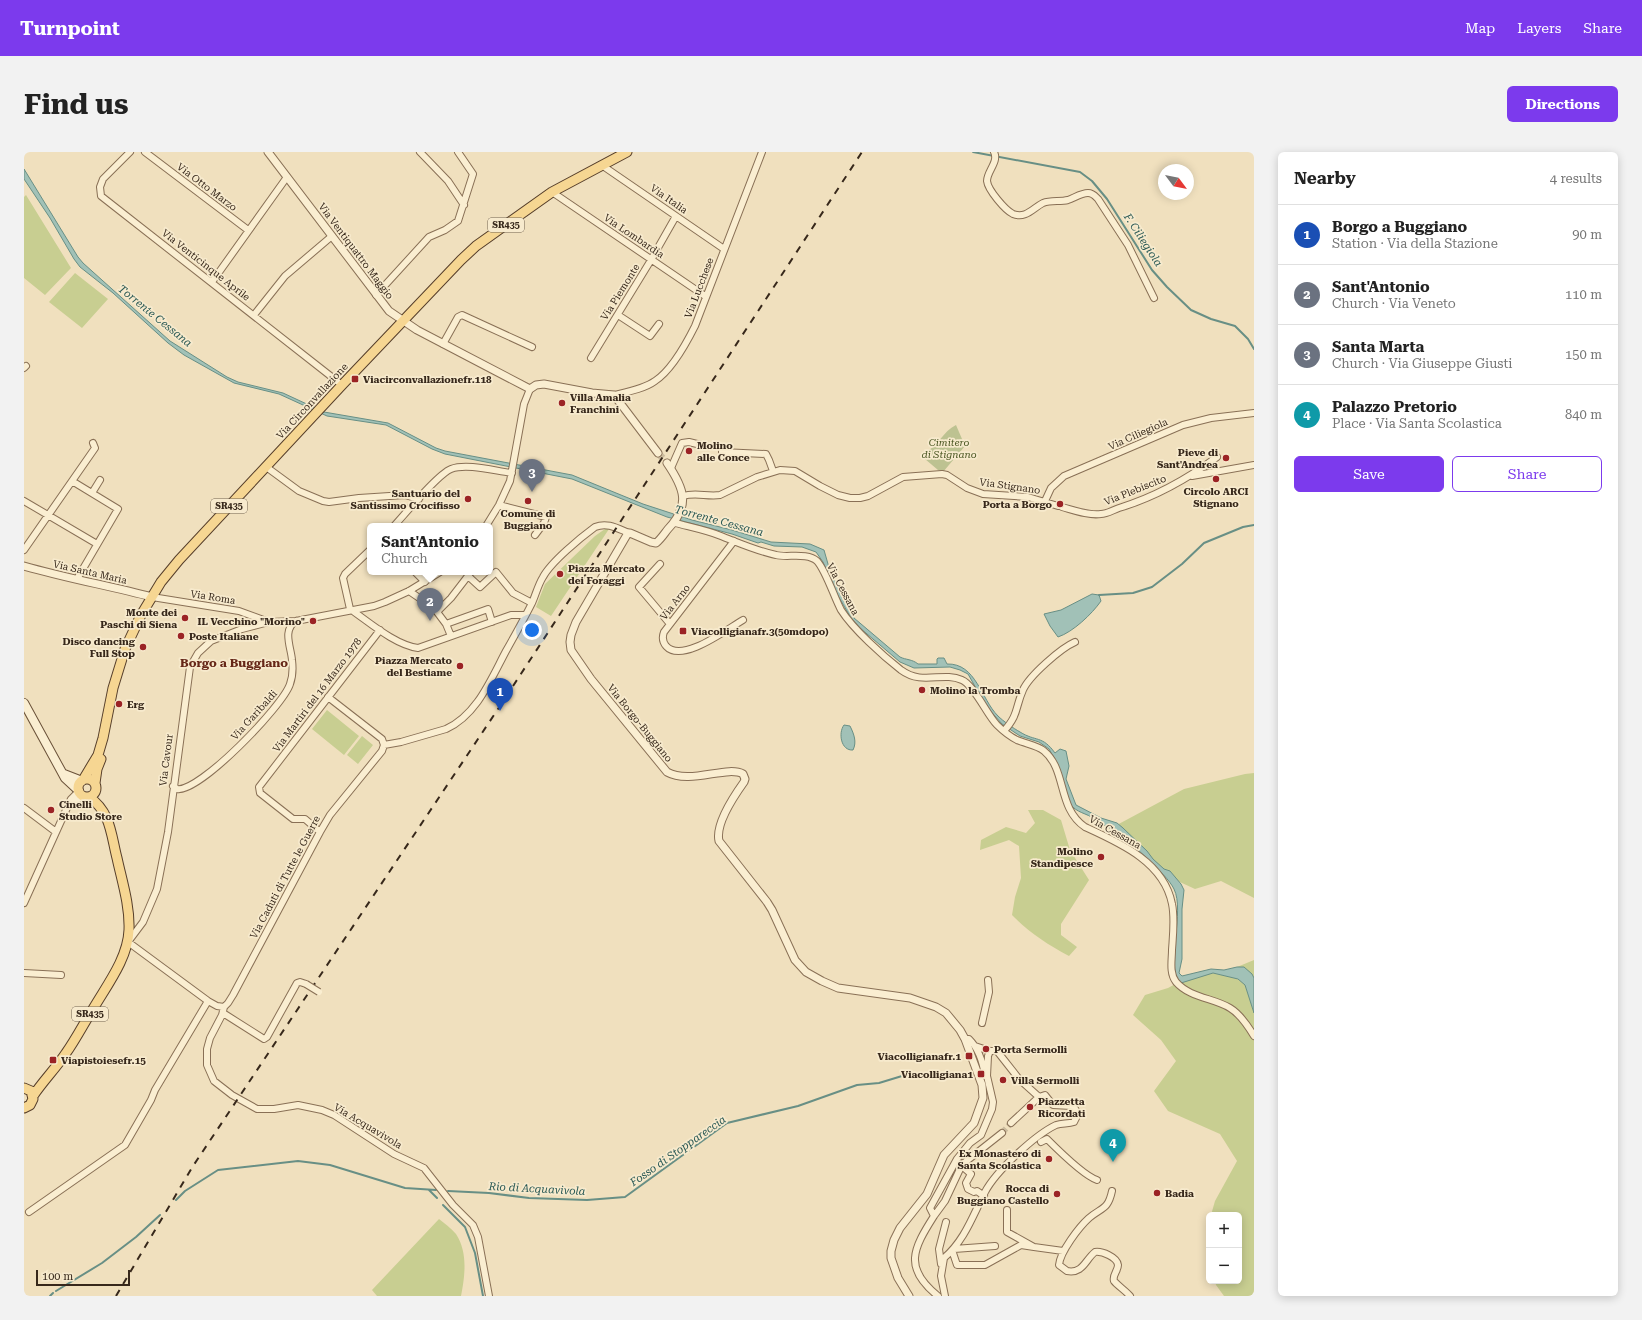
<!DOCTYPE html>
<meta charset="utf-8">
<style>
body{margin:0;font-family:"Roboto Serif",serif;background:#f2f2f2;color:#222}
.controls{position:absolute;right:12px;bottom:12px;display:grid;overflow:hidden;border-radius:6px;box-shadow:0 2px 10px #0003}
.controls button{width:36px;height:36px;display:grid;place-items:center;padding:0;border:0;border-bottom:1px solid #e0e0e0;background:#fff;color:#222;font:20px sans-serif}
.compass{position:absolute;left:1134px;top:12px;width:36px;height:36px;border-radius:50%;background:#fff;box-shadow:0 2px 10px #0003;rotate:122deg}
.scale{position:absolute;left:12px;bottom:10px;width:94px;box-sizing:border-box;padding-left:4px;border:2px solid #37281b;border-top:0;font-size:11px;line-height:14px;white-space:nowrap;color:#37281b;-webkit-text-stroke:3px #f7eacd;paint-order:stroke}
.you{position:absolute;left:508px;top:478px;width:14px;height:14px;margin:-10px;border:3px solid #fff;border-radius:50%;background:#1a73e8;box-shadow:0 0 0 6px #1a73e833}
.badge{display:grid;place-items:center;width:26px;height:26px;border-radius:50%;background:#7c3aed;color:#fff;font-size:13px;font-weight:700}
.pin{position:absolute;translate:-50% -33px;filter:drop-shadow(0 1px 2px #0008)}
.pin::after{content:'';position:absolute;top:21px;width:14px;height:12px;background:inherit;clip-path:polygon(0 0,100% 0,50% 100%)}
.popup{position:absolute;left:343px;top:371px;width:126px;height:52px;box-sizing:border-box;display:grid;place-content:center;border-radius:6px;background:#fff;filter:drop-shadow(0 1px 3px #0005);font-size:13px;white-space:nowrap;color:#767676}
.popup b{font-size:15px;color:#222}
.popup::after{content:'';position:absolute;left:50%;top:100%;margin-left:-8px;border:8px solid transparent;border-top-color:#fff}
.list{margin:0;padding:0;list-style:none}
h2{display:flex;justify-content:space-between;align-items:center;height:52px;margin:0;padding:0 16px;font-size:17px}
h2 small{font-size:13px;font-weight:400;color:#767676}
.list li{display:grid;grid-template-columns:26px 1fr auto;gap:12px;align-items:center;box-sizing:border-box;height:60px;padding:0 16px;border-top:1px solid #e0e0e0}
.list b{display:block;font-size:15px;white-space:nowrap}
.list p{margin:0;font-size:13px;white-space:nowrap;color:#767676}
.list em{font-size:13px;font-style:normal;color:#767676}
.actions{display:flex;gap:8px;padding:12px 16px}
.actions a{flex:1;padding:9px 0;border:1px solid #7c3aed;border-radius:6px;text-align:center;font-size:14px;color:#7c3aed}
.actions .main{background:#7c3aed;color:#fff}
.map{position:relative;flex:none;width:1230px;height:1144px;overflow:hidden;border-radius:6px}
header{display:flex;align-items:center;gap:24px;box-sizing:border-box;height:56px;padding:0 20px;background:#7c3aed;color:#fff}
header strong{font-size:19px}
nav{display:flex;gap:22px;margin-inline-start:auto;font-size:14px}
.intro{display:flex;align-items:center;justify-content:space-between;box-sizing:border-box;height:96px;padding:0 24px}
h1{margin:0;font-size:28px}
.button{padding:10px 18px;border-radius:6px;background:#7c3aed;color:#fff;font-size:14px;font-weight:700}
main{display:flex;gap:24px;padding:0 24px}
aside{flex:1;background:#fff;border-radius:6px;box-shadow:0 2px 10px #0003}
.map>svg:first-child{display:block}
.green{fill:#c8ce91}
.cemetery{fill:#bdc291}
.water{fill:#a1c1b7;stroke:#688f85}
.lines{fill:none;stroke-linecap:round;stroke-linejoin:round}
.stream{stroke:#688f85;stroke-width:2}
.minor-tunnel{stroke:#cbbb9d;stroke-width:6;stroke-dasharray:6 3;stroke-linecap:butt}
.tertiary-tunnel{stroke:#cbbb9d;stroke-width:7;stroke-dasharray:7 3.5;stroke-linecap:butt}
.minor-casing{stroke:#897056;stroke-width:8}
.tertiary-casing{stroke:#897056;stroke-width:9}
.secondary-casing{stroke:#6a5139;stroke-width:10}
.primary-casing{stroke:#563e2a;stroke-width:11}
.minor{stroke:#faeed1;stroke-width:6}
.tertiary{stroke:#faeed1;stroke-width:7}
.secondary{stroke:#faeed1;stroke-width:8}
.primary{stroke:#f6d692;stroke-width:9}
.rail{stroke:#37281b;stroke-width:2;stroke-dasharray:7 7;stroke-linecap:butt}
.minor-bridge-casing{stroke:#897056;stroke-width:8;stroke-linecap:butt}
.minor-bridge{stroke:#faeed1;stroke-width:6}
.poi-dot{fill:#9b2325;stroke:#f7eacd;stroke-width:1.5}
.labels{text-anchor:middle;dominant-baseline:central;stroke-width:3.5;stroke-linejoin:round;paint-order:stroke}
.shield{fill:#f7eacd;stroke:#716250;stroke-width:1}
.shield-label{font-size:9px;font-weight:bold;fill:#37281b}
.street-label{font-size:10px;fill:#37281b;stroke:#f7eacd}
.poi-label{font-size:10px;font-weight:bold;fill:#37281b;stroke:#f7eacd;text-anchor:start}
.park-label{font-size:10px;font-style:italic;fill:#495521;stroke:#f7eacd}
.water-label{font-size:11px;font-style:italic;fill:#295854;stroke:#f7eacd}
.quarter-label{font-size:12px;font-weight:bold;fill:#662718;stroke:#f7eacd}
</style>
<header>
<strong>Turnpoint</strong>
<nav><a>Map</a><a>Layers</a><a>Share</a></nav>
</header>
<div class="intro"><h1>Find us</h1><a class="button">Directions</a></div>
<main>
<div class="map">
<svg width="1230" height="1144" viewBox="0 0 1230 1144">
<rect width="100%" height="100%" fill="#f0e0be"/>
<!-- green -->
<path class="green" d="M2,43L47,116L21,143L0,126V45Z
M51,121L84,147L58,176L25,150Z
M581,377H585L527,464L512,455L521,432L571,384Z
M303,558L335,584L320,603L288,577Z
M338,584L349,593L334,612L323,603Z
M1230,621V746L1197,729L1171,737L1145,725L1091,674L1160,637L1221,622Z
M1004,658H1019L1037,668L1046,698L1065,728L1037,772V783L1053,795L1045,804C1023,792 1006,781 988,763L991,745L997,726L995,694L985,688L956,698L957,688L982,675L1002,681L1011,671Z
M1230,808V826L1228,822L1213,815Z
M1189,821C1200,824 1214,824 1221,833L1230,861V1144H1200L1192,1133L1191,1129H1215V1063H1187L1191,1049L1213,1009L1196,982L1144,959L1130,939L1152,909L1137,888L1109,863L1121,843L1144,836L1155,830Z
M415,1067C420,1071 427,1076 432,1082C444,1100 441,1124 437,1144H353L348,1138Z"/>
<!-- cemetery -->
<path class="cemetery" d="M932,273L941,294L919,320L914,318L901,307L900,301C914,295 919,279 932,273Z"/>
<!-- water -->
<path class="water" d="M0,17L54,105L59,111L146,189L203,225L214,230L259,241L300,260L364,271L412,296L421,299L548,323L619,352L668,368L708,378L747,390L786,392L800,398L806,419L830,466L876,505C882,508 888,507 894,512H913V507L914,506H920L923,512C952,511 957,547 974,564C979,569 989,576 996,580C1012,590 1018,583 1031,601L1036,597L1042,599L1045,614L1042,627L1052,653L1077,666L1093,671L1099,676L1123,699L1129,707L1140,717L1146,719L1157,732L1160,738L1158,757V807L1155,821L1158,824L1187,817L1200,818L1213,815H1220L1228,822L1230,826V861L1221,833L1214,827L1189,821L1157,831L1155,830C1142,811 1161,759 1150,737C1143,722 1099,683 1084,675C1079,673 1075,670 1071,667C1062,661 1053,661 1046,652L1034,613L1025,597L1015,590L996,584L978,572L962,554L944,522L936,518L926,515L890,516L876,510L836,476L827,466L813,442L799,410L792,400L778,395L750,394L737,390L734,391L708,382L643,365L548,327L421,302L408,297L362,273L303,264L255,242L210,231L160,203L144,191L89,141L56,115L50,107L26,66L0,27Z
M1068,442L1075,443L1077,449C1068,462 1049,480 1034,485L1026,474L1020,462L1037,458Z
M820,573L826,574C830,582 833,590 829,598C817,599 814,581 820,573Z"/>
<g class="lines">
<!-- stream -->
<path class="stream" d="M949,0L1056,20L1068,29L1083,47L1128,118L1143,135L1167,158L1187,167L1211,174L1224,187L1230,197
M1075,443L1109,441L1128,435L1158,412L1180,391L1219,375L1230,373
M405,1038L413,1046
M424,1039L465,1041L505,1046L563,1048L601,1045L703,971L774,954L833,933L855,931L878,924
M152,1048L161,1039L194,1018L274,1009L306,1013L381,1036L412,1038
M419,1053L441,1075L451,1101L459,1144
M32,1139L78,1111L112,1085L136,1063
M26,1144L29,1141"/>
<!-- minor-tunnel -->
<path class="minor-tunnel" d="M978,981L987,971"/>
<!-- tertiary-tunnel -->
<path class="tertiary-tunnel" d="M634,301L643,311"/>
<!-- minor casing -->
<g class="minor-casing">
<path id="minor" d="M106,0L79,27L76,35L77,44L318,233
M121,0L224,78
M396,0L424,29L440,53
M970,0C975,10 963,19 963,29C964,38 981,58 989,62C1002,67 1009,56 1019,51C1027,48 1036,50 1044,48C1050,46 1057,41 1064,41C1069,41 1071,44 1074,47L1104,93L1130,146
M579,14L700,97
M528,40L681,144
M188,130L263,25
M352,143L405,85L421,78L434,69L449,22L434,0
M230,163L261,124L308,84
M594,163L626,184L635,172
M419,192L434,165L438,163L508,195
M567,206L627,108L652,64
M0,216L2,214
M590,243C603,240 620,237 631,229C648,218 662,192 671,174L738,0
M698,300L742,302L745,308L749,319
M647,316L658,291L665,290L681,294
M245,317L275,339L299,349L305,350L335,346L381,343L395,347
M1168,324L1230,313
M48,329L94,357L53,427
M68,341L76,328
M659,344C672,340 683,345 696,343L733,325L756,318L771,319L796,334L814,343L826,346H836L844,344L879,325L918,322L923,323L943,336L959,342L1004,345L1034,354
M0,349L73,392
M1021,349L1027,336L1040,324L1159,273L1187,266L1230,261
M475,353L522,365L520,371L511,383
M1038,355C1049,358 1065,364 1077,362C1083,362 1089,358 1095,356C1131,345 1162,328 1193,305
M651,371C666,375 682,378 697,384C715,391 733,399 752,403C763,406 783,400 793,409C802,419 810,445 817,458C829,477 859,504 877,518C899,534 918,519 938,528C950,533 963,563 973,573C979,579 985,584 993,588C1002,592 1013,593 1020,599C1043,618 1033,656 1061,675C1096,691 1140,710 1148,752C1151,766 1149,783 1148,798C1148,808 1145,821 1152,830C1166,846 1190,846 1206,856C1216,862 1224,874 1230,884
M370,374C381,362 414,322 427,317C443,311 471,319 488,321
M462,374L475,353L486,329L500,252L506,237
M710,389L640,480C638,485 638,489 642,494C658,512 703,477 719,468
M0,398L71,296L69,291
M636,412L615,435L646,472
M391,420L401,430
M444,424L456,435L472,420L489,441L508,451
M385,439L410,456L422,472
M128,445L215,459L245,470
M326,457C345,470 371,493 394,496L487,463H501
M326,457L319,426L321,422L346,398
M413,460L427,446L447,420
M427,484L422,472L464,457L468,470
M980,579C995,562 991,556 999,538C1005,524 1037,496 1051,490
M360,593L377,590L422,577C453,563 467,527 482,499C491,483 500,467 508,451C512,442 514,433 519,425C527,410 556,386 571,375C583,370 593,376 605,381
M149,634L153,637C175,641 259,554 266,532C269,524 269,516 268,508C267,495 258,478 272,469
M45,653L59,644
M0,656L32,680
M296,680L281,667H269L236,641L235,635L356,478
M0,751L47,647L55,639
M0,821L37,823
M200,855L193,854L184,849L104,790L119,770L133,737L144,680L166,515L174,501L187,489L218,477L245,470L272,469L350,454L361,450L385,439L416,420
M200,855L198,863L186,886L183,897V913L190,929L208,943L233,957H250L274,953L298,958L310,963L370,1002L400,1016L429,1053L449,1073L454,1085L465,1144
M200,855L204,851L209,843L296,680L306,663L358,599L360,593L358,587L304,545
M199,861L240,887L243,885L273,831L276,830L282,832
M958,871L965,840L964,828
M941,887H945C954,896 959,910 961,924
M951,894L966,899H973L995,927L1015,945
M1017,990L1023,987C1033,997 1061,1024 1073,1028
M938,1014L947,1022L942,1031L944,1037L950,1040L953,1039L960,1044
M1088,1039C1084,1058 1078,1055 1065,1066C1055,1075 1036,1100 1035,1113L1043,1119C1059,1122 1061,1108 1071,1100C1078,1099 1093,1105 1094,1113C1094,1119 1088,1123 1090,1129C1093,1133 1103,1140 1106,1144
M983,1058V1080L1010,1095L1039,1099
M5,1060L101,993L127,948L131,938L184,849
M910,1064L921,1049L936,1017L940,1011L978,981
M930,1097L971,1094
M927,1100L929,1101L933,1113H961L997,1093L1010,1095
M917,1112L915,1097L922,1070
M914,1144C879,1116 889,1097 910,1064L906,1056L933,1007L946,991L957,983L968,957L969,950L963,924L964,904L966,899
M921,1144L917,1124L920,1106C941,1088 949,1063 961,1040C972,1019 1011,983 1032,973C1038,971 1044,972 1050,970C1054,964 1054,958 1048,954L1029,953L1021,943L1015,945L987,971"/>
</g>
<!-- tertiary casing -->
<g class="tertiary-casing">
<path id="tertiary" d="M244,0L365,159L393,178L506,237L512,233L520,232L568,241L590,243L634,301
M643,311C660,336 667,353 644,377C640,382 637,387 632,391L627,390L606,381H604L552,470L547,483L546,490L547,498L567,527L643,620C666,633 703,613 719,622L721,627L720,630C710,644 691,672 695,689L743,750L748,758L771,808L782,820L798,829L814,836L886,846L912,855L922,861L936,878L941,887L958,933L959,946L950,971L920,1003L903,1042L876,1076L870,1088L867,1099V1106L874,1126L885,1144
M0,414C42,426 86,434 128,445"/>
</g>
<!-- secondary casing -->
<g class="secondary-casing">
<path id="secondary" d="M0,551L41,626L55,639
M40,622L58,629"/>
</g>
<!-- primary casing -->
<g class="primary-casing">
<path id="primary" d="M54 636a9 9 0 1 1 18 0a9 9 0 1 1-18 0Z
M59,628L74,603L79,586L89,536L101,497L117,463L137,430L155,408L318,233L437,108L452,94L528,40L603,0
M71,631L73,617L77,607
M0,936L7,939L9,947L6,953L0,956
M9,944C19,929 32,916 42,901C52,887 60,871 69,857C83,833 104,806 105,778C106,754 98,729 93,706C87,683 87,660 65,645"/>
</g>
<!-- minor -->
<use href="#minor" class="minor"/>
<!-- tertiary -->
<use href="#tertiary" class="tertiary"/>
<!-- secondary -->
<use href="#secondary" class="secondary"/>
<!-- primary -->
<use href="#primary" class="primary"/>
<!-- rail -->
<path class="rail" d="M92,1144L169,1014L474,557L838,0"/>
<!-- minor-bridge casing -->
<g class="minor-bridge-casing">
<path id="minor-bridge" d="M282,832L295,840"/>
</g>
<!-- minor-bridge -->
<use href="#minor-bridge" class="minor-bridge"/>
</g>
<!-- markers -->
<g class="poi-dot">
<rect x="327" y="223" width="8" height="8" rx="2"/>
<circle cx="538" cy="251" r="4"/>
<circle cx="665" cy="299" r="4"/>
<circle cx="1202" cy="306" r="4"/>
<circle cx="1192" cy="327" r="4"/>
<circle cx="444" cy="347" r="4"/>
<circle cx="504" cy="349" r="4"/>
<circle cx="1036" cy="352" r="4"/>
<circle cx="536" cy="422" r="4"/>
<circle cx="161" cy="466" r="4"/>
<circle cx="289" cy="469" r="4"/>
<rect x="655" y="475" width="8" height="8" rx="2"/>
<circle cx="157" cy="484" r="4"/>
<circle cx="119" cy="495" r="4"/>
<circle cx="436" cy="514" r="4"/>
<circle cx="898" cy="538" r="4"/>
<circle cx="95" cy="552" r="4"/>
<circle cx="27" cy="658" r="4"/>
<circle cx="1077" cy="705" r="4"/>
<circle cx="962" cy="897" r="4"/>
<rect x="941" y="900" width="8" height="8" rx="2"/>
<rect x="25" y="904" width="8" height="8" rx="2"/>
<rect x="953" y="918" width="8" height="8" rx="2"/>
<circle cx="979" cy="928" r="4"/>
<circle cx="1006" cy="955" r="4"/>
<circle cx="1025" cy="1007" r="4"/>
<circle cx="1133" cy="1041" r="4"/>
<circle cx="1033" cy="1042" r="4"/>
</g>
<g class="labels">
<!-- shield labels -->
<g class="shield">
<rect x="464" y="66" width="36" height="14" rx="3"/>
<rect x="187" y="347" width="36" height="14" rx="3"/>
<rect x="48" y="855" width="36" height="14" rx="3"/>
</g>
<g class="shield-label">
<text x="482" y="73">SR435</text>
<text x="205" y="354">SR435</text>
<text x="66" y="862">SR435</text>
</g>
<!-- street labels -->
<g class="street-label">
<text transform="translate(183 35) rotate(37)">Via Otto Marzo</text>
<text transform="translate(645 47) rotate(35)">Via Italia</text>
<text transform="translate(610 84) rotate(34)">Via Lombardia</text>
<text transform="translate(332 99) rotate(53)">Via Ventiquattro Maggio</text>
<text transform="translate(182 113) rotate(38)">Via Venticinque Aprile</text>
<text transform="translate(675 136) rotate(-69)">Via Lucchese</text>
<text transform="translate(596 140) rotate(-58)">Via Piemonte</text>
<text transform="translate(288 249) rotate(-47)">Via Circonvallazione</text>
<text transform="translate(1114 282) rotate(-24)">Via Ciliegiola</text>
<text transform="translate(986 334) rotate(8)">Via Stignano</text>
<text transform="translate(1111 338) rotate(-22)">Via Plebiscito</text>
<text transform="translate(66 420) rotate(13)">Via Santa Maria</text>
<text transform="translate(819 437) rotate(62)">Via Cessana</text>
<text transform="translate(189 445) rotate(9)">Via Roma</text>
<text transform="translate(651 450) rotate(-52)">Via Arno</text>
<text transform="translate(293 543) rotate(-53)">Via Martiri del 16 Marzo 1978</text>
<text transform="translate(230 563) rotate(-48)">Via Garibaldi</text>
<text transform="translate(616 571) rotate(51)">Via Borgo-Buggiano</text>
<text transform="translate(142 608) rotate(-83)">Via Cavour</text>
<text transform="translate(1091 680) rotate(29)">Via Cessana</text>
<text transform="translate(261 725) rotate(-62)">Via Caduti di Tutte le Guerre</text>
<text transform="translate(344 974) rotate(31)">Via Acquavivola</text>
</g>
<!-- poi labels -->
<g class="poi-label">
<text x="339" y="227">Viacirconvallazionefr.118</text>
<text x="546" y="245">Villa Amalia<tspan x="546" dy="12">Franchini</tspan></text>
<text x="673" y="293">Molino<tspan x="673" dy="12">alle Conce</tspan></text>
<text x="1194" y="300" text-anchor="end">Pieve di<tspan x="1194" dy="12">Sant'Andrea</tspan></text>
<text x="1192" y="339" text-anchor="middle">Circolo ARCI<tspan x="1192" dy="12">Stignano</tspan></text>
<text x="436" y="341" text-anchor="end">Santuario del<tspan x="436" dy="12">Santissimo Crocifisso</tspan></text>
<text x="1028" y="352" text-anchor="end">Porta a Borgo</text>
<text x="504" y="361" text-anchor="middle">Comune di<tspan x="504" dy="12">Buggiano</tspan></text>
<text x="544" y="416">Piazza Mercato<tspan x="544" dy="12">dei Foraggi</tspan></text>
<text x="153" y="460" text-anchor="end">Monte dei<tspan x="153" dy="12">Paschi di Siena</tspan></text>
<text x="281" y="469" text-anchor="end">IL Vecchino "Morino"</text>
<text x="667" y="479">Viacolligianafr.3(50mdopo)</text>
<text x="165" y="484">Poste Italiane</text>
<text x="111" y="489" text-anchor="end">Disco dancing<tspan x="111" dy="12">Full Stop</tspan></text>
<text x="428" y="508" text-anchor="end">Piazza Mercato<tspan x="428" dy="12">del Bestiame</tspan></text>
<text x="906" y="538">Molino la Tromba</text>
<text x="103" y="552">Erg</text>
<text x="35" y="652">Cinelli<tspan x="35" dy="12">Studio Store</tspan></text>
<text x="1069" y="699" text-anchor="end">Molino<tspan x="1069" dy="12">Standipesce</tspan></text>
<text x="970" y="897">Porta Sermolli</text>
<text x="937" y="904" text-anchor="end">Viacolligianafr.1</text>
<text x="37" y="908">Viapistoiesefr.15</text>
<text x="949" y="922" text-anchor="end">Viacolligiana1</text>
<text x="987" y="928">Villa Sermolli</text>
<text x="1014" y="949">Piazzetta<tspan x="1014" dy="12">Ricordati</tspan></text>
<text x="1017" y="1001" text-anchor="end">Ex Monastero di<tspan x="1017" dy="12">Santa Scolastica</tspan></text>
<text x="1025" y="1036" text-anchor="end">Rocca di<tspan x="1025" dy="12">Buggiano Castello</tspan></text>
<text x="1141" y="1041">Badia</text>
</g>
<!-- park labels -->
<g class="park-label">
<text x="925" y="290">Cimitero<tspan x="925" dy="12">di Stignano</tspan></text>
</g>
<!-- water labels -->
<g class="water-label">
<text transform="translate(1119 88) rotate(57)">F. Ciliegiola</text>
<text transform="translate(131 164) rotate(39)">Torrente Cessana</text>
<text transform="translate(695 369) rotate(15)">Torrente Cessana</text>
<text transform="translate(654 999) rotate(-35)">Fosso di Stoppareccia</text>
<text transform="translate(513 1037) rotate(3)">Rio di Acquavivola</text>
</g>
<!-- quarter labels -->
<g class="quarter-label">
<text x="210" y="511">Borgo a Buggiano</text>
</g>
</g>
</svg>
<div class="controls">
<button>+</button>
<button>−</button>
</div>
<svg class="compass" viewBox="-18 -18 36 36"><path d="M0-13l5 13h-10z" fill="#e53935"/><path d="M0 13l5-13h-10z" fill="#767676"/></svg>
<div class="scale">100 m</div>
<div class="you"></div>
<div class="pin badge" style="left:476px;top:559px;background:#1a4fb4">1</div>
<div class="pin badge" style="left:406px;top:469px;background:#6b7280">2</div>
<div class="popup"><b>Sant'Antonio</b>Church</div>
<div class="pin badge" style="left:508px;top:340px;background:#6b7280">3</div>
<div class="pin badge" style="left:1089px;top:1010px;background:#0f9aa8">4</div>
</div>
<aside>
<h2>Nearby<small>4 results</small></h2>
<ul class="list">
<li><span class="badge" style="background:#1a4fb4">1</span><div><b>Borgo a Buggiano</b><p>Station · Via della Stazione</p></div><em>90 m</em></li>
<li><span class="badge" style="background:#6b7280">2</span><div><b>Sant'Antonio</b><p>Church · Via Veneto</p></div><em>110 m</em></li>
<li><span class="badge" style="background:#6b7280">3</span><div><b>Santa Marta</b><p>Church · Via Giuseppe Giusti</p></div><em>150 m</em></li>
<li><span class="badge" style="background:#0f9aa8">4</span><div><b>Palazzo Pretorio</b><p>Place · Via Santa Scolastica</p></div><em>840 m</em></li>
</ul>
<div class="actions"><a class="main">Save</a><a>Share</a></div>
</aside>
</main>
